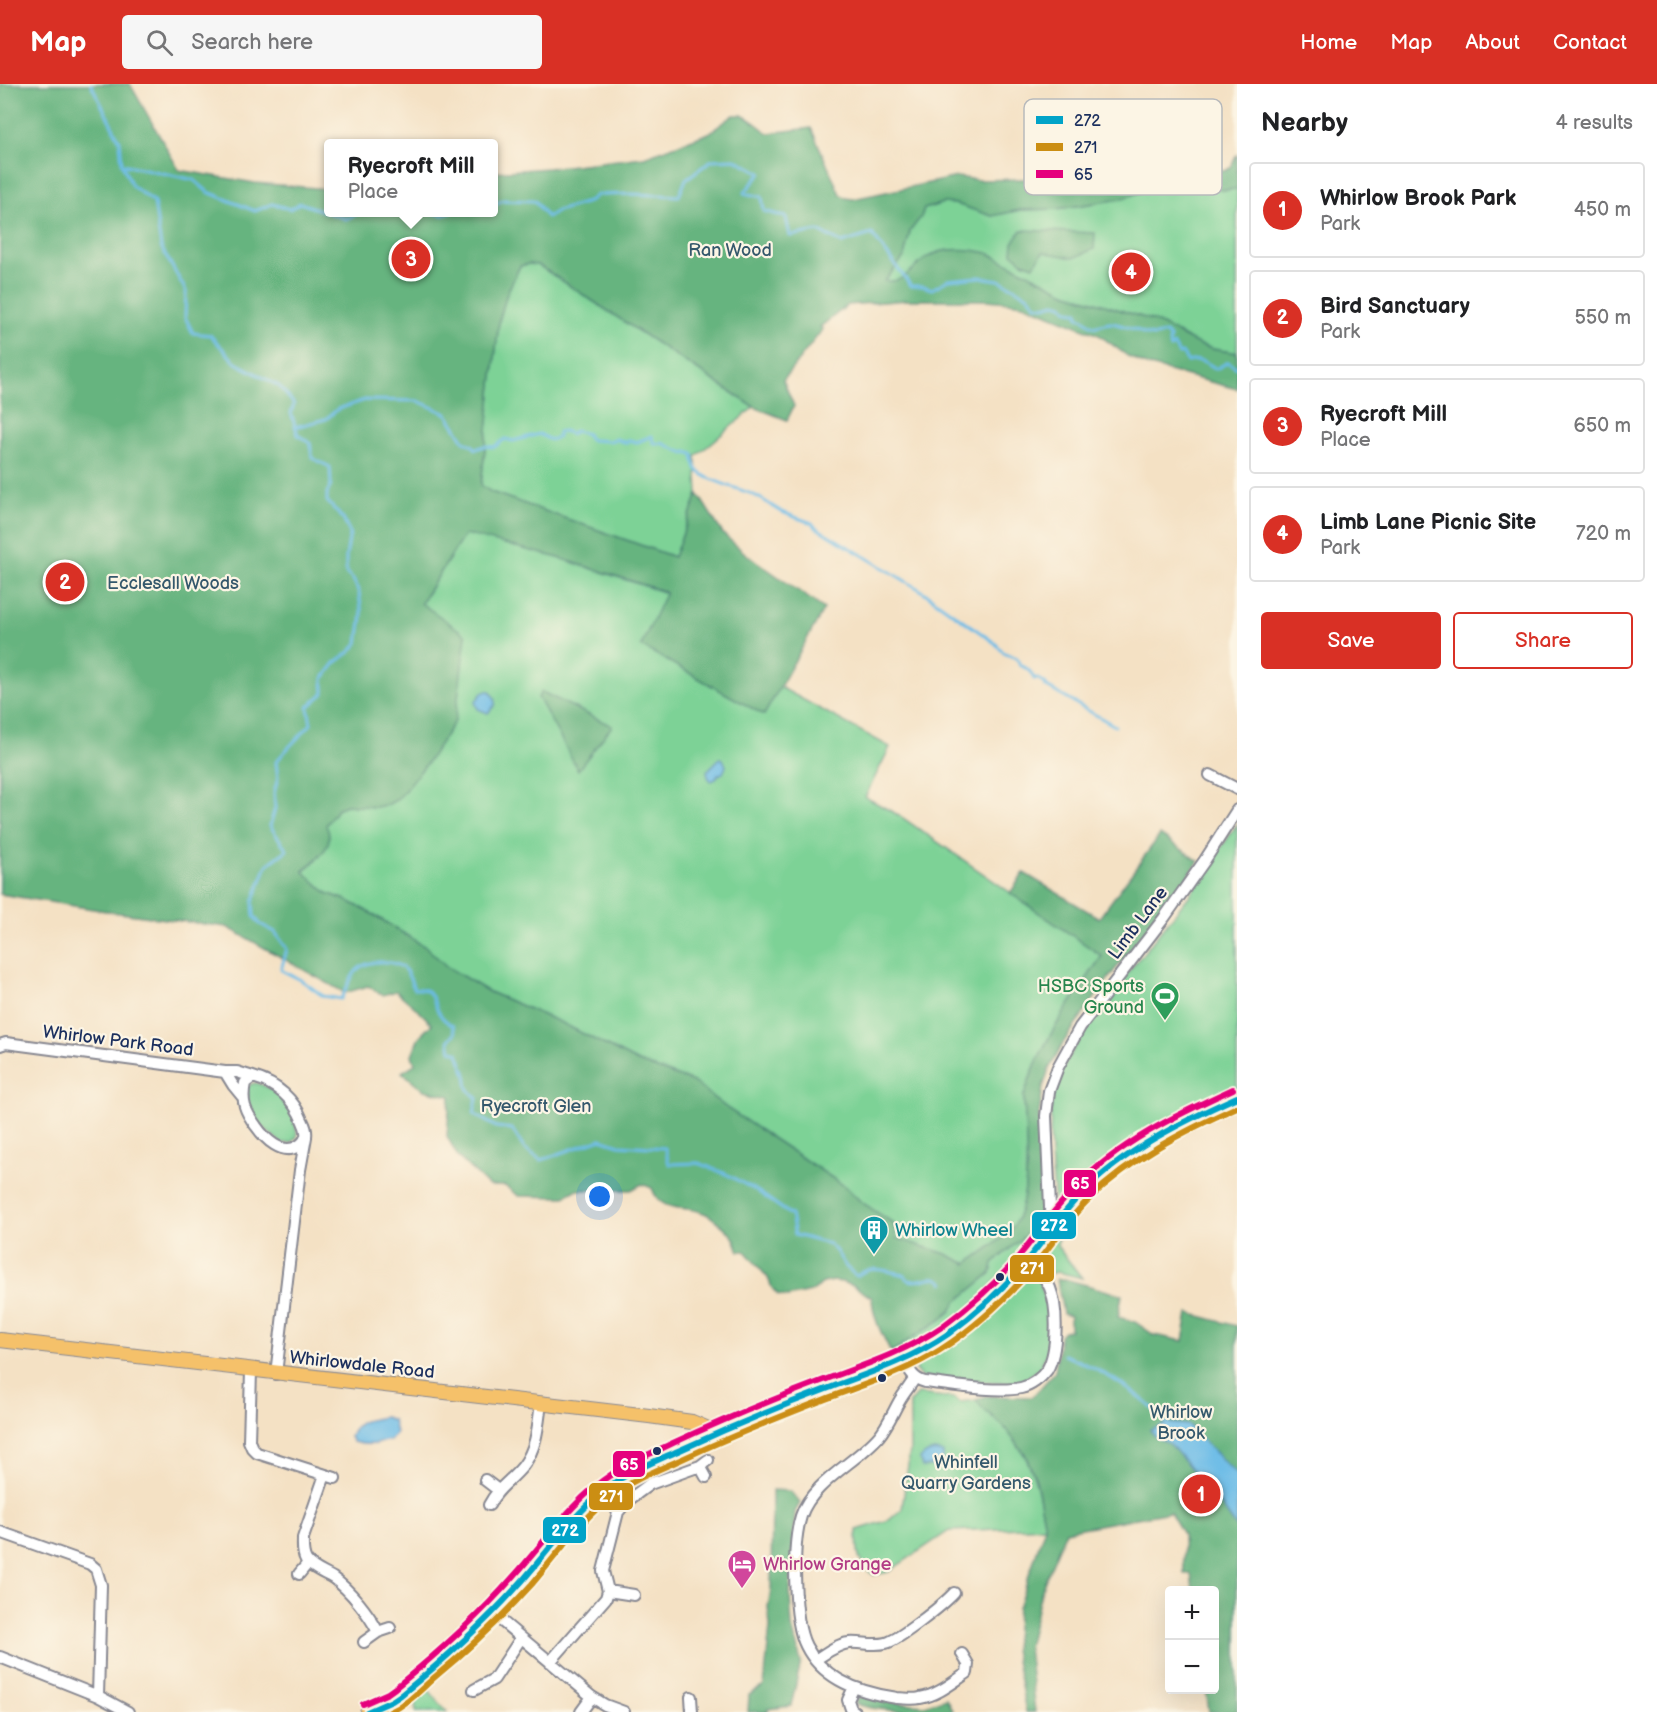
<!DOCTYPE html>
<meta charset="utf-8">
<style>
body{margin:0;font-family:"Balsamiq Sans",sans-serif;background:#f6f6f6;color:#202124}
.controls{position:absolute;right:18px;bottom:18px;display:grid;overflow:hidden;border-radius:6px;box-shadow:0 6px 24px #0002}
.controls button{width:54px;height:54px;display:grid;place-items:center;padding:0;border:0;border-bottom:2px solid #e0e0e0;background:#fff;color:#202124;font:30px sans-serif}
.you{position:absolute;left:600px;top:1113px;width:21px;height:21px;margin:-15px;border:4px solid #fff;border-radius:50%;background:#1a73e8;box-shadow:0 0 0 9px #1a73e833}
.badge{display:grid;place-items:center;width:39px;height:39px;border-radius:50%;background:#d93025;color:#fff;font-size:20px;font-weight:700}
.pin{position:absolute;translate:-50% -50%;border:3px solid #fff;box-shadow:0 2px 6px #0006}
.popup{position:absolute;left:324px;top:55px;width:174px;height:78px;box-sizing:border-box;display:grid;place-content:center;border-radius:6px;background:#fff;filter:drop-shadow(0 2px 4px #0005);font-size:20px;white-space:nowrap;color:#757577}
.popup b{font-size:22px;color:#202124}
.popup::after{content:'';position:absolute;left:50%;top:100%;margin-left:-12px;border:12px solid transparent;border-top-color:#fff}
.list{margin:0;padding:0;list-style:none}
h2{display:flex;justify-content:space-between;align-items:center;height:78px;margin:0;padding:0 24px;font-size:26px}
h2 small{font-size:20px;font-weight:400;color:#757577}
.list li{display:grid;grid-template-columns:39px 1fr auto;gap:18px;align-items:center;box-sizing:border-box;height:96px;margin:0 12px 12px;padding:0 12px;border:2px solid #e0e0e0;border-radius:6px}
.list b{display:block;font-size:22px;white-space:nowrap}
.list p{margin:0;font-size:20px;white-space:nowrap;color:#757577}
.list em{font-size:20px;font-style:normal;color:#757577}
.actions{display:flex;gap:12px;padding:18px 24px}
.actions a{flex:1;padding:14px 0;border:2px solid #d93025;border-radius:6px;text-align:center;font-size:21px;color:#d93025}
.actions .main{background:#d93025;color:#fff}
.icon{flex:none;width:33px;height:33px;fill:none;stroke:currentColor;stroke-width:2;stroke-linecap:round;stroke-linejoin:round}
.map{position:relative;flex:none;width:1237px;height:1628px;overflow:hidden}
header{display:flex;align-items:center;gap:36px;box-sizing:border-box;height:84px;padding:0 30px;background:#d93025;color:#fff}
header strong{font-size:28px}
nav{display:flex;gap:33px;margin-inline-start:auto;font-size:21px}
.search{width:420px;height:54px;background:#f6f6f6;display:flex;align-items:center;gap:15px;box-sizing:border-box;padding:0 21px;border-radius:6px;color:#757577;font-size:22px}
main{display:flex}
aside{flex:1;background:#fff}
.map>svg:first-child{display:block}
.green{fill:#7dd296;stroke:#4c807a;stroke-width:1.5}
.forest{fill:#66b47f;stroke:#40726e;stroke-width:1.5}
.water{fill:#6cbce7;stroke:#4476a2;stroke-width:1.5}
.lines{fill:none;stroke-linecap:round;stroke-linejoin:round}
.stream{stroke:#6cbce7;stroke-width:3}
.minor-casing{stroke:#888891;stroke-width:14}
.major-casing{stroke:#888891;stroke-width:16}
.minor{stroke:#fff;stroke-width:10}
.major{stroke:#f5c16b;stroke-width:14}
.bus-1-casing{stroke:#fcf5e5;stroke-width:10}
.bus-2-casing{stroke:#fcf5e5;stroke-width:10}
.bus-3-casing{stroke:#fcf5e5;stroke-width:10}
.bus-1{stroke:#01a3c8;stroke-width:6}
.bus-2{stroke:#cb8e13;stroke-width:6}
.bus-3{stroke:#e5007d;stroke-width:6}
.bus-dot{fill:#1b2f5e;stroke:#fcf5e5;stroke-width:2}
.labels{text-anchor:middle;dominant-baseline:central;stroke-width:4.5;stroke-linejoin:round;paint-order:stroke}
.park-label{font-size:18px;fill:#34586c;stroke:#fcf5e5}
.street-label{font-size:18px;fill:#1b2f5e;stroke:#fcf5e5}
.leisure-label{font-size:18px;fill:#27864d;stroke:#fcf5e5;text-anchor:end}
.culture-label{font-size:18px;fill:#0d838f;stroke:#fcf5e5;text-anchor:start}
.hotel-label{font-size:18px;fill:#b23c85;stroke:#fcf5e5;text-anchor:start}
.key{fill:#fcf5e5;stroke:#b8babc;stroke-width:1.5}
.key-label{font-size:16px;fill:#1b2f5e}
.line-badge{stroke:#fcf5e5;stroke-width:2}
.badge-label{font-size:16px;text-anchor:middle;font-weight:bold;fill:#fff}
</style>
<header>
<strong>Map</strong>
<div class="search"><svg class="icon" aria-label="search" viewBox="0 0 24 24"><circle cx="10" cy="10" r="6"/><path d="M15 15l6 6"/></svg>Search here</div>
<nav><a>Home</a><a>Map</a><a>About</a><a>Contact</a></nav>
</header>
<main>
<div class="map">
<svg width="1237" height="1628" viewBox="0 0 1237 1628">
<rect width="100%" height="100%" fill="#fcf5e5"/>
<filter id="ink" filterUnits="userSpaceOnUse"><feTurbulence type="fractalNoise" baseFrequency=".0167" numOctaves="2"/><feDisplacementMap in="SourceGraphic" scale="12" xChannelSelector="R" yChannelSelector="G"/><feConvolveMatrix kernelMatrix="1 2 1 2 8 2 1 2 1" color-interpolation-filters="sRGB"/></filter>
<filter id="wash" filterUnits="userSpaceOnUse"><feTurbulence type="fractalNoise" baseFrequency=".008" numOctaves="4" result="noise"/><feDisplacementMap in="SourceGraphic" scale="24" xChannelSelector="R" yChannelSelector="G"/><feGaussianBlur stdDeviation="1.35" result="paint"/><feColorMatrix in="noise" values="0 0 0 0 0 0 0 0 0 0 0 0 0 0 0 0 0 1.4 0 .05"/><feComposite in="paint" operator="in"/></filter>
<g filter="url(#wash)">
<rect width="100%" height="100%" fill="#f4e1c4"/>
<!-- green -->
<path class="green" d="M1190,100L1222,106L1237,105V269L1213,265L1198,260L1154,237L1065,208L988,169L948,166L938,168L927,174L900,196L884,198L904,173L910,147L921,133L924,125L943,119L956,120L992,132L1020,126L1057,125L1121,115L1143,107H1156L1175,102Z
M529,180L538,181L754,323L696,372L698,410L674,473L491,408L481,401L499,237L507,209L520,182Z
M465,449L559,474L666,509L641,562L764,631L780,603L890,663L865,713L900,732L1102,872C1072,917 1039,960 1024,1012C1025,1048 1034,1117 1011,1145C1002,1157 979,1170 967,1180L946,1170L895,1154L893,1139L860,1117L846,1103L728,1025L693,998L638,978L562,939L489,908L447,883L427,864L374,831L346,816L327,809L303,788L320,772L326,741L338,724L346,721L376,723L389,720L421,520Z
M1237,740V1004C1170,1029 1106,1069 1059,1123H1055C1053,1087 1045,1036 1056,1002C1067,969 1091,940 1110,911L1115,909L1118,911L1123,905L1121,897L1189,812Z
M256,999C280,1004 297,1029 297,1053L291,1059H281L260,1041L248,1022V1003L251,1000Z
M1042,1137L1041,1152L1018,1178L1011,1181L994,1198L989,1208L950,1240L895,1274L891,1268L940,1236L951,1227L956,1218L991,1189L993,1179Z
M1058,1155L1057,1162L1082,1194L1058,1188L1048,1190C1035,1173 1042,1171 1052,1156Z
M1025,1191H1033L1040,1199L1048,1224L1047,1269L1039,1285L1025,1295L1010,1299L922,1294L916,1287V1280L919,1275Z
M918,1310L954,1314L960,1318L976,1316C985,1327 997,1334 1006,1345C1035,1380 1037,1400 1045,1443L949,1447L888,1488L874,1491C855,1479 858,1466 857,1446L889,1436L902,1425L910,1366V1319Z
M427,1604L447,1628H416L415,1619L413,1615Z"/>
<!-- forest -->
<path class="forest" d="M0,0H130L179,86L255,99L328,105V128H494V88L548,84L644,73L709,49L734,31H742L751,36L768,49L811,44L840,110L846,114L853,115L957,93L979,96L1064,94L1126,86L1166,87L1189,83H1202L1225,87L1231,83L1237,70V105L1222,106L1190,100L1175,102L1156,107H1143L1121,115L1057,125L1020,126L992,132L956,120L943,119L924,125L921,133L910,147L904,173L885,197C906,199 912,183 928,173C945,163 970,165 988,169L1065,208L1154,237L1198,260L1212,265L1237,269V305L1146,281L1129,273L1099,251L1023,220L1009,218L987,216H907L848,221L820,243L823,245L783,296L794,322L787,336L754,323L538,181L529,180L520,182L507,209L499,237L481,401L491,408L674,473L698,410L723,450L746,470L824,525L764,631L641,562L666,508L559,474L465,450L421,519L466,551L455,637L427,679L398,715L389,720L376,723L346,721L338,724L326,741C337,763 317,773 303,787L327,809L346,816L374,831L427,864L447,883L489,908L562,939L638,978L693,998L728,1025L846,1103L860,1117L893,1139L896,1154L946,1170L967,1180C979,1170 1002,1157 1011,1145C1034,1116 1025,1048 1024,1012C1039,960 1072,917 1102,872L1010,809L1024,789L1099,834L1160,751L1199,777L1171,818L1114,887L1065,956L1049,985L1043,1003L1039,1030L1045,1129L1042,1137L993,1179L991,1189L956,1218L951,1227L940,1236L891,1268C882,1250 873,1235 872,1214L854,1202L842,1198L834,1197L823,1199L811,1208L787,1213L778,1211L772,1204L768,1194L745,1167H739C737,1163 736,1157 733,1153C731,1148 710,1131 704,1129C684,1120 661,1131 652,1104L642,1100L631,1106H576L563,1113L519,1112L505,1102H489L458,1073L447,1052L450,1012L424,1006L402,988L415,980L412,971L419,953L432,940L419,927L396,907L383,911L368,902L345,909L227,843L112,828L0,810Z
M1021,146L1095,149L1094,165L1073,174L1043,168L1034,182L1023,178L1012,169L1013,159Z
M542,608L612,642L578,686L538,613Z
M1057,1195H1065L1122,1211L1118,1233L1135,1238L1154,1251L1183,1257L1188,1229L1237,1242V1628H1209L1206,1606H1214V1506H1193L1191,1490H1184L1183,1450L1170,1428L1066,1447L1042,1504L1028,1563L1035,1628H1026L1014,1565L1018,1524L1045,1443L1036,1396L1025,1370L1004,1343L982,1324L976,1316L985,1312L1032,1313L1055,1288L1060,1251L1064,1247L1070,1246V1232L1063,1230Z
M772,1406L790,1407L800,1419L795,1428L790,1511L792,1543L801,1578L791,1622L768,1625V1628H748L749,1611L764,1602L770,1542L768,1523L771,1506Z
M858,1613H865L889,1618L925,1621L946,1614L952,1626L949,1628C926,1628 871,1628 855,1619Z"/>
<!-- water -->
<path class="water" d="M487,607H490L495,615V621L488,629L478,625L475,618L482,609Z
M720,674L723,675L726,682L723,689L718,691L716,695L711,697L708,693L707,687Z
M385,1333L393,1336L396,1349L390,1357C383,1356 381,1359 375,1360C367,1361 360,1360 353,1358L350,1353C358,1334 366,1337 385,1333Z
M1168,1339L1188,1341L1237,1391V1444L1215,1412L1170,1360L1157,1354L1150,1346Z
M934,1367L943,1369V1375C939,1382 930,1382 922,1383L920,1375C924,1370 928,1368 934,1367Z"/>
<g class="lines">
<!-- stream -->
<path class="stream" d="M91,0L120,57L122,80L132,102L154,118L161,163L186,207L185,233L193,249L210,251L236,279L279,302L294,320L291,329L298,351L310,359L312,374L330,383L331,401L327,409V417L343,435L350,449L346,473V489L354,497L359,509L362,531L358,559L351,567L335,579L323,595L324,609L308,623L311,640C299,653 287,664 276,678L278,694L274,709L275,724L270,742L287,766L267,781L253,818L254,832L260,840L275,848L287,865L281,886L301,896L323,912L341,915C345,908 351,892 357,886C368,875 397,875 406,887C409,892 412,899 414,905C437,903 431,921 442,933C445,937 450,940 453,942L455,949L449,956L451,966L458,969C460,976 463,982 465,988C470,1002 462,1001 477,1014L474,1030L496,1043L512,1045L524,1064L541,1076L601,1055L619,1061L665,1064L669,1080L698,1079L726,1090L757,1107L791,1131L795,1151L829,1160L836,1167L846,1183L856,1192C859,1191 862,1188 865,1187C875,1182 895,1189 905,1191L908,1196C922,1200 933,1187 944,1199
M122,80L194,96L208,108L255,127L272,120L290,125L300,119L346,135L361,128
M494,121L503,116L535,117L547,133L557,127L588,118L597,111L632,110L679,112L686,95L712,76L735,75L761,89L744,109L762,113L764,127L786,133L790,152L818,147L842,159L872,150L911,202H923L932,205L948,196L979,193L999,196L1027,211L1036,221L1044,222L1055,219L1063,221C1068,229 1071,227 1078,228V233C1085,233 1087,240 1093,242C1099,244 1104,238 1112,239C1114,239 1137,246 1139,247C1148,252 1155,254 1165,249L1170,253L1169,259L1171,264L1174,261L1179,270L1182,269L1188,278C1199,274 1207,278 1216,285L1228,278L1237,284
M429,128L443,131L451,128
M295,343L326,335L338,325L365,316L418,317L447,330L464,357L472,361L476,365L484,362L494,363L505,355L513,357L539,350C547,353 549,359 558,353V348L564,347L570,350L575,347L587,350L589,354L592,356L609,357L616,355L626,359L629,356L637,358L652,352L653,358L658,360L662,359L684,369L687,368L693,370C694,377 694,383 699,388C708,397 741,405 754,411C764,416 773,423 782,428C792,432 803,436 812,439L815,443L919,505L995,559L1004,569L1017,574L1020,581C1027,584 1031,587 1034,595L1037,594L1046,600L1045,602L1115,642
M1064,1271C1105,1287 1141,1309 1170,1342"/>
</g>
</g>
<g filter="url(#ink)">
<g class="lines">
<!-- minor casing -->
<g class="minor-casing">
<path id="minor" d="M1210,691L1237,705
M0,961L6,959L225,988H237L253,993
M225,988L233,1001L242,1012
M253,993C277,1000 294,1015 303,1038C305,1042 307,1047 306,1052C305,1056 302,1060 298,1062C282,1072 265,1055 256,1042C245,1027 241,1018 245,999Z
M1051,1146L1046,1032L1049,1007L1058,983L1080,943L1164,834L1205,776L1237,726
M904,1276C909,1286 913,1295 925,1298C951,1301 997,1309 1021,1304C1031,1302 1041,1294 1047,1286C1058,1267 1058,1224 1050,1204C1045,1192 1037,1184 1028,1175
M251,1287L249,1357L252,1364L257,1369L335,1394
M276,1290L300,1086L306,1053
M915,1294C910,1302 904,1309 900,1316C893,1328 888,1341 879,1352C857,1378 812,1398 801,1432C792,1460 793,1537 806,1562C823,1596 862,1609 897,1614C904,1614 913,1616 920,1614C938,1611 952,1599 967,1589L968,1580L962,1570
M700,1382L706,1393
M325,1391L303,1454C303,1462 302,1469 306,1476C312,1485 325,1489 333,1494C350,1506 369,1530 378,1548
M485,1396L498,1406
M489,1421C498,1403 511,1397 523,1382C537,1364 538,1341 541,1319
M0,1448L90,1480L96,1485L101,1501L98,1612
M299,1490L308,1479
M608,1507L634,1511
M492,1529L592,1613L605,1621L624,1628
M364,1558L378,1548L390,1544
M0,1573L98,1612L128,1628
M815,1576C825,1570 837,1560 849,1559C861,1558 874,1562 886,1559C899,1556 944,1520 954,1509
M550,1578L606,1514L608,1507L603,1487L618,1428L627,1417L650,1400L700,1382L708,1376
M854,1603L848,1616L851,1625L855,1628
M474,1606L494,1595L521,1554
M691,1613L692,1628
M581,1628L592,1613"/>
</g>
<!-- major casing -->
<g class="major-casing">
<path id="major" d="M0,1256L649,1332L692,1338L718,1349
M367,1628C375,1624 384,1621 392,1617C404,1610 415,1598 426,1589C460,1561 494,1529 524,1495C549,1467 571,1434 600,1410C621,1391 650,1380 676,1368C720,1347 766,1328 811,1311C852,1295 894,1283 932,1260C968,1238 1002,1206 1029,1174C1046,1153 1062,1130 1081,1110C1124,1066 1181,1038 1237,1013"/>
</g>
<!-- minor -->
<use href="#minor" class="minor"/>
<!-- major -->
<use href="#major" class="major"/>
<!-- bus-1 casing -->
<g class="bus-1-casing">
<path id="bus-1" d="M367,1628L392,1617L401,1611C444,1576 486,1538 523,1496C553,1462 579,1422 617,1397C636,1385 658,1376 678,1367C728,1344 778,1323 829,1304C870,1289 912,1275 948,1250C978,1228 1005,1203 1028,1175C1046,1153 1062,1129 1082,1109C1125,1066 1181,1038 1237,1013"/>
</g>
<!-- bus-2 casing -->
<g class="bus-2-casing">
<path id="bus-2" d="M390,1628C408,1620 421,1605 436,1592C470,1564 502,1533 532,1500C558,1470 581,1435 614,1410C634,1395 658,1386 680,1376C727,1354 774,1335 823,1316C862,1301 904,1289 940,1266C976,1243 1007,1214 1035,1181C1053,1159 1068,1135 1089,1115C1131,1074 1184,1047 1237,1023"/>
</g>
<!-- bus-3 casing -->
<g class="bus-3-casing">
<path id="bus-3" d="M363,1620L388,1609L395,1604C437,1570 478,1533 514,1492C546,1457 572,1416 612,1390C631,1377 653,1369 673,1359C723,1336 773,1315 824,1296C865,1281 907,1267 943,1242C973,1220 1001,1195 1024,1166C1040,1146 1055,1124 1074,1105C1118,1059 1176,1031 1233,1005"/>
</g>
<!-- bus-1 -->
<use href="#bus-1" class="bus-1"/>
<!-- bus-2 -->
<use href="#bus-2" class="bus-2"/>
<!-- bus-3 -->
<use href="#bus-3" class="bus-3"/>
</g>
</g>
<!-- icons -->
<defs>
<g id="stadium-pin" transform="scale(1.5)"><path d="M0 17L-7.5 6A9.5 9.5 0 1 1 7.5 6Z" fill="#2e9e5b" stroke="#fcf5e5"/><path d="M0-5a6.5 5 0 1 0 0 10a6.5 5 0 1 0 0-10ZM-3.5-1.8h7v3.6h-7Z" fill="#fff"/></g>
<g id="building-pin" transform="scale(1.5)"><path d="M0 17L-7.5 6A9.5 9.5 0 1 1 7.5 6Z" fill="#0f9aa8" stroke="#fcf5e5"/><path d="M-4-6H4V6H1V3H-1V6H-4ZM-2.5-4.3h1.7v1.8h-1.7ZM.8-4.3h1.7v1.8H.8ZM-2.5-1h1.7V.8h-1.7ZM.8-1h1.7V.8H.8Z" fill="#fff"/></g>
<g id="hotel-pin" transform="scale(1.5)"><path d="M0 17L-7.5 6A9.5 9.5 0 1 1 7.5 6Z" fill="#d1479c" stroke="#fcf5e5"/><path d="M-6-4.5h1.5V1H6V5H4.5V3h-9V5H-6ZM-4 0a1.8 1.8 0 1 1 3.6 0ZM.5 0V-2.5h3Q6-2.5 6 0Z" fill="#fff"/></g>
</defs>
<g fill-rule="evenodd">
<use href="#stadium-pin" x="1165" y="912"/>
<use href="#building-pin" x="874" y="1146"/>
<use href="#hotel-pin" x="742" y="1480"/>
</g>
<!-- markers -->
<g class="bus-dot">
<circle cx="1000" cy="1193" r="5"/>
<circle cx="882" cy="1294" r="5"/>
<circle cx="657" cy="1367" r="5"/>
</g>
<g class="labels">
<!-- park labels -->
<g class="park-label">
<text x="730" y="166">Ran Wood</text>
<text x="173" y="499">Ecclesall Woods</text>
<text x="536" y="1022">Ryecroft Glen</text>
<text x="1181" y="1328">Whirlow<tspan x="1181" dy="21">Brook</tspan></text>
<text x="966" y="1378">Whinfell<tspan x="966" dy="21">Quarry Gardens</tspan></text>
</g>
<!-- street labels -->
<g class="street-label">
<text transform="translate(1138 839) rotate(-53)">Limb Lane</text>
<text transform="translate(118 957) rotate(7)">Whirlow Park Road</text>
<text transform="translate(362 1281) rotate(6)">Whirlowdale Road</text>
</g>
<!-- leisure labels -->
<g class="leisure-label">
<text x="1144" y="902">HSBC Sports<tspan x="1144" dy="21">Ground</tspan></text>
</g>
<!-- culture labels -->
<g class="culture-label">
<text x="895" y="1146">Whirlow Wheel</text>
</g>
<!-- hotel labels -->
<g class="hotel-label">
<text x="763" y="1480">Whirlow Grange</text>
</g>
</g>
<!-- legend -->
<rect x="1024" y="15" width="198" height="96" rx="9" class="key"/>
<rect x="1036" y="32" width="27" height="8" fill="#01a3c8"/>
<rect x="1036" y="59" width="27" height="8" fill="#cb8e13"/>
<rect x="1036" y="86" width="27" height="8" fill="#e5007d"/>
<g class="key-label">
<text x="1074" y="42">272</text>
<text x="1074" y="69">271</text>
<text x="1074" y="96">65</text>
</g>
<g class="line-badge">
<rect x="1063" y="1085" width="34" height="29" rx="6" fill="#e5007d"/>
<rect x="1031" y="1127" width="46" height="29" rx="6" fill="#01a3c8"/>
<rect x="1009" y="1170" width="46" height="29" rx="6" fill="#cb8e13"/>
<rect x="612" y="1366" width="34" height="28" rx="6" fill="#e5007d"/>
<rect x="588" y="1398" width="46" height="29" rx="6" fill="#cb8e13"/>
<rect x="542" y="1432" width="45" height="28" rx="6" fill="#01a3c8"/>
</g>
<g class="badge-label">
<text x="1080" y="1105">65</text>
<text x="1054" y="1147">272</text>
<text x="1032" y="1190">271</text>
<text x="629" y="1386">65</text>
<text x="611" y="1418">271</text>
<text x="565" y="1452">272</text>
</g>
</svg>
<div class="controls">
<button>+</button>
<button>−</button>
</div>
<div class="you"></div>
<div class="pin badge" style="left:1201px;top:1410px">1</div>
<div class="pin badge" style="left:65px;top:498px">2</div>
<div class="pin badge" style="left:411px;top:175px">3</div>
<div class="popup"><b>Ryecroft Mill</b>Place</div>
<div class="pin badge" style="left:1131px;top:188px">4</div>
</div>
<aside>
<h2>Nearby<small>4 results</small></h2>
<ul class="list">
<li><span class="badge">1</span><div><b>Whirlow Brook Park</b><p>Park</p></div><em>450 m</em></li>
<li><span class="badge">2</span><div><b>Bird Sanctuary</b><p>Park</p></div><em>550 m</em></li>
<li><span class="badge">3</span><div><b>Ryecroft Mill</b><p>Place</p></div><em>650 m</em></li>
<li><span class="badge">4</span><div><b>Limb Lane Picnic Site</b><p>Park</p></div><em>720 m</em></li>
</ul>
<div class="actions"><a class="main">Save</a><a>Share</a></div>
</aside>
</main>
